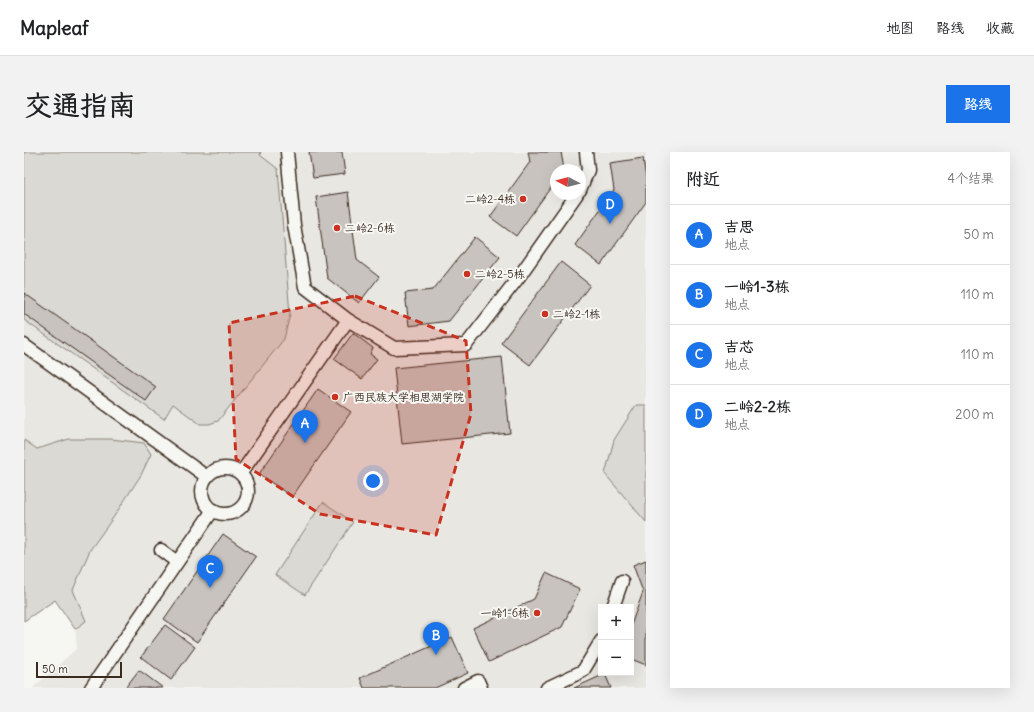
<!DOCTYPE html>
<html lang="zh">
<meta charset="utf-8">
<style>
body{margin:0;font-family:Delius,"LXGW WenKai TC",sans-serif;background:#f2f2f2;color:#202124}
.controls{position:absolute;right:12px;bottom:12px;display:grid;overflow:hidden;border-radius:0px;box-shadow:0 4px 16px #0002}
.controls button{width:36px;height:36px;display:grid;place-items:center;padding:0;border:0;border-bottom:1px solid #e0e0e0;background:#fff;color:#202124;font:20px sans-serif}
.compass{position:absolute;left:526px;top:12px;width:36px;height:36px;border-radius:50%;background:#fff;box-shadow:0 4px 16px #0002;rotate:277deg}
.scale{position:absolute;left:12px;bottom:10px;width:86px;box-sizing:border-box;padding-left:4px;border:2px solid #3b2a1e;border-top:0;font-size:11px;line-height:14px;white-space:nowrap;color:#3b2a1e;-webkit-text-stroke:3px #f6f6f2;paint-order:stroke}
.you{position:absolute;left:349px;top:329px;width:14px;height:14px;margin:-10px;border:3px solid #fff;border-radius:50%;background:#1a73e8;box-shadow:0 0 0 6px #1a73e833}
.badge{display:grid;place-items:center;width:26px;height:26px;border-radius:50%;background:#1a73e8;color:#fff;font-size:13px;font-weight:700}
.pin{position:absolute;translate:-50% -33px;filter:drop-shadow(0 1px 2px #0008)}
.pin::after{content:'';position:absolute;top:21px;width:14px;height:12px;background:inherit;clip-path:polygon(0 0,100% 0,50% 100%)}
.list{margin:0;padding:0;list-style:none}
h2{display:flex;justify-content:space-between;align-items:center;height:52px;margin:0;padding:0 16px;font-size:17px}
h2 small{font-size:13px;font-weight:400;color:#757577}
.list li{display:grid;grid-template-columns:26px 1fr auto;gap:12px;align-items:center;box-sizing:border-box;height:60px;padding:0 16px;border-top:1px solid #e0e0e0}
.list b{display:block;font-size:15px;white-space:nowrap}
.list p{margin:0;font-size:13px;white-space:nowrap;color:#757577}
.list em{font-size:13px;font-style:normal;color:#757577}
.map{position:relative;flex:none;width:622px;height:536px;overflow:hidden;border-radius:0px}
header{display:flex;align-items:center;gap:24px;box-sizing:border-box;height:56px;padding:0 20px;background:#fff;border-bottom:1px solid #e0e0e0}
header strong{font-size:19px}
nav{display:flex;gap:22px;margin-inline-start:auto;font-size:14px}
.intro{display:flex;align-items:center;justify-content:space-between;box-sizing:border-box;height:96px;padding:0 24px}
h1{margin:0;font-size:28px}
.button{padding:10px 18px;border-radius:0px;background:#1a73e8;color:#fff;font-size:14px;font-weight:700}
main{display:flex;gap:24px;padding:0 24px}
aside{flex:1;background:#fff;border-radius:0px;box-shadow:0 4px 16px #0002}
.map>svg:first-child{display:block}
.built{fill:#e8e7e2;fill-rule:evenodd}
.green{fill:#dad9d3;stroke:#8a8278}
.building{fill:#c8c3be;stroke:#3b2a1e}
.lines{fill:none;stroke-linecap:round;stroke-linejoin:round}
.minor-casing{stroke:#3b2a1e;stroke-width:15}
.minor{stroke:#f6f6f2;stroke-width:12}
.marked{fill:#c8321e;fill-opacity:0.2;stroke:#c8321e;stroke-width:3;stroke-dasharray:8 5;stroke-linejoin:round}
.poi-dot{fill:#c8321e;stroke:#f6f6f2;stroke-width:1.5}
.labels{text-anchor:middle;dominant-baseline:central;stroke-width:4;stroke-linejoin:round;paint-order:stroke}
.poi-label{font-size:11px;fill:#3b2a1e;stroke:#f6f6f2;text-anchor:start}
</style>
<header>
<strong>Mapleaf</strong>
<nav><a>地图</a><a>路线</a><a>收藏</a></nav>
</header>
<div class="intro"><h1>交通指南</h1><a class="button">路线</a></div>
<main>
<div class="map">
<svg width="622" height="536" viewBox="0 0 622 536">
<rect width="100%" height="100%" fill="#f6f6f2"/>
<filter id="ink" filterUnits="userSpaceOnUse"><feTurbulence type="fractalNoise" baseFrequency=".025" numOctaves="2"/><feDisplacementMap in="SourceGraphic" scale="8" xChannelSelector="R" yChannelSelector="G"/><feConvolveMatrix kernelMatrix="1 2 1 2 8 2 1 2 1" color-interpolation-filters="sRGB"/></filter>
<g filter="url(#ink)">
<!-- built -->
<path class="built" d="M0,0H622V536H9L53,496L51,477L31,448L0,469ZM532,18H556V42H532ZM577,455H607V521H577Z"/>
<!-- green -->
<path class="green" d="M0,0H237L236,3L254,17L266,162L260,187L194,269L185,272H176L149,252L140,267L0,168Z
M612,253H622V370L581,322L590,288Z
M45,287H87L120,291L127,302L117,323L91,363L66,398L49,438L62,469L51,477L31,448L0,469V288L13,297Z
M299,350L329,370L281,443L251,423Z"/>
<!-- building -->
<path class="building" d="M285,0H318L321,22L289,26Z
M504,0H537L540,17L532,18V28L492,84L466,65L506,10Z
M619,6L622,27V50L577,113L551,93L590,38L586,11Z
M324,40L333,108L355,125L335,151L303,126L292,45Z
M451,85L476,105L425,169L385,174L381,141L409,138Z
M537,110L566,133L506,213L477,191Z
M0,141L132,235L122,249L0,162Z
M329,181L349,196L346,202L353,207L338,227L310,207Z
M478,205L486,281L378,292L370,216Z
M294,237L327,260L268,345L235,322Z
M199,382L232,405L173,490L140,467Z
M622,408V513L607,507V473L619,440L609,413Z
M522,421L556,437L538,475L465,510L449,476L510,447Z
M141,473L171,495L147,528L117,505Z
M428,485L444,521L411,536H340L336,526Z
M115,518L139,536H101Z
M581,522L587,536H550Z"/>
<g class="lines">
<!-- minor casing -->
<g class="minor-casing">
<path id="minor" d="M556,38L564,18L562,0
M324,168L370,196L442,193L494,126L553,42
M0,193L183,325
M178 339a23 23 0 1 1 46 0a23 23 0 1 1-46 0Z
M217,321L324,168L281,135L270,73L263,0
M137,398L153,410
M589,455L598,429
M67,536L189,358
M440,536L454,529L457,536
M523,536L559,519L577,489"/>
</g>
<!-- minor -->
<use href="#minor" class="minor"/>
</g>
</g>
<!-- marked area -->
<path class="marked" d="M331,144L442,189L447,262L412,383L296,362L212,307L205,171Z"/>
<!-- markers -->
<g class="poi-dot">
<circle cx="499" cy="47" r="4"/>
<circle cx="313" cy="76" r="4"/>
<circle cx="443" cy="122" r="4"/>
<circle cx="521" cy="162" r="4"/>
<circle cx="311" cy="245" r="4"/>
<circle cx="513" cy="461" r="4"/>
</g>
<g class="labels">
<!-- poi labels -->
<g class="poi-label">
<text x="491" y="47" text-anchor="end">二岭2-4栋</text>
<text x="321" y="76">二岭2-6栋</text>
<text x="451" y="122">二岭2-5栋</text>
<text x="529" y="162">二岭2-1栋</text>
<text x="319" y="245">广西民族大学相思湖学院</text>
<text x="505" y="461" text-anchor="end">一岭1-6栋</text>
</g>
</g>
</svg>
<div class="controls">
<button>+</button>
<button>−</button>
</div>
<svg class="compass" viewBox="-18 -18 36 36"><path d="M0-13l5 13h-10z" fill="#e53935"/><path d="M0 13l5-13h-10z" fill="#757577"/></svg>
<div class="scale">50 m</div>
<div class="you"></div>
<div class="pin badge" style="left:281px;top:291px">A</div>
<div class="pin badge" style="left:412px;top:503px">B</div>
<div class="pin badge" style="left:186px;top:436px">C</div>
<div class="pin badge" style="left:586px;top:72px">D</div>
</div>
<aside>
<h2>附近<small>4个结果</small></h2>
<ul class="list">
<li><span class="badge">A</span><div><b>吉思</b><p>地点</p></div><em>50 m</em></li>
<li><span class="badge">B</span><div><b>一岭1-3栋</b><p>地点</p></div><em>110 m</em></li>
<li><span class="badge">C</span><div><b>吉芯</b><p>地点</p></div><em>110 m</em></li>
<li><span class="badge">D</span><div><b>二岭2-2栋</b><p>地点</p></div><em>200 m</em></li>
</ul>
</aside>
</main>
